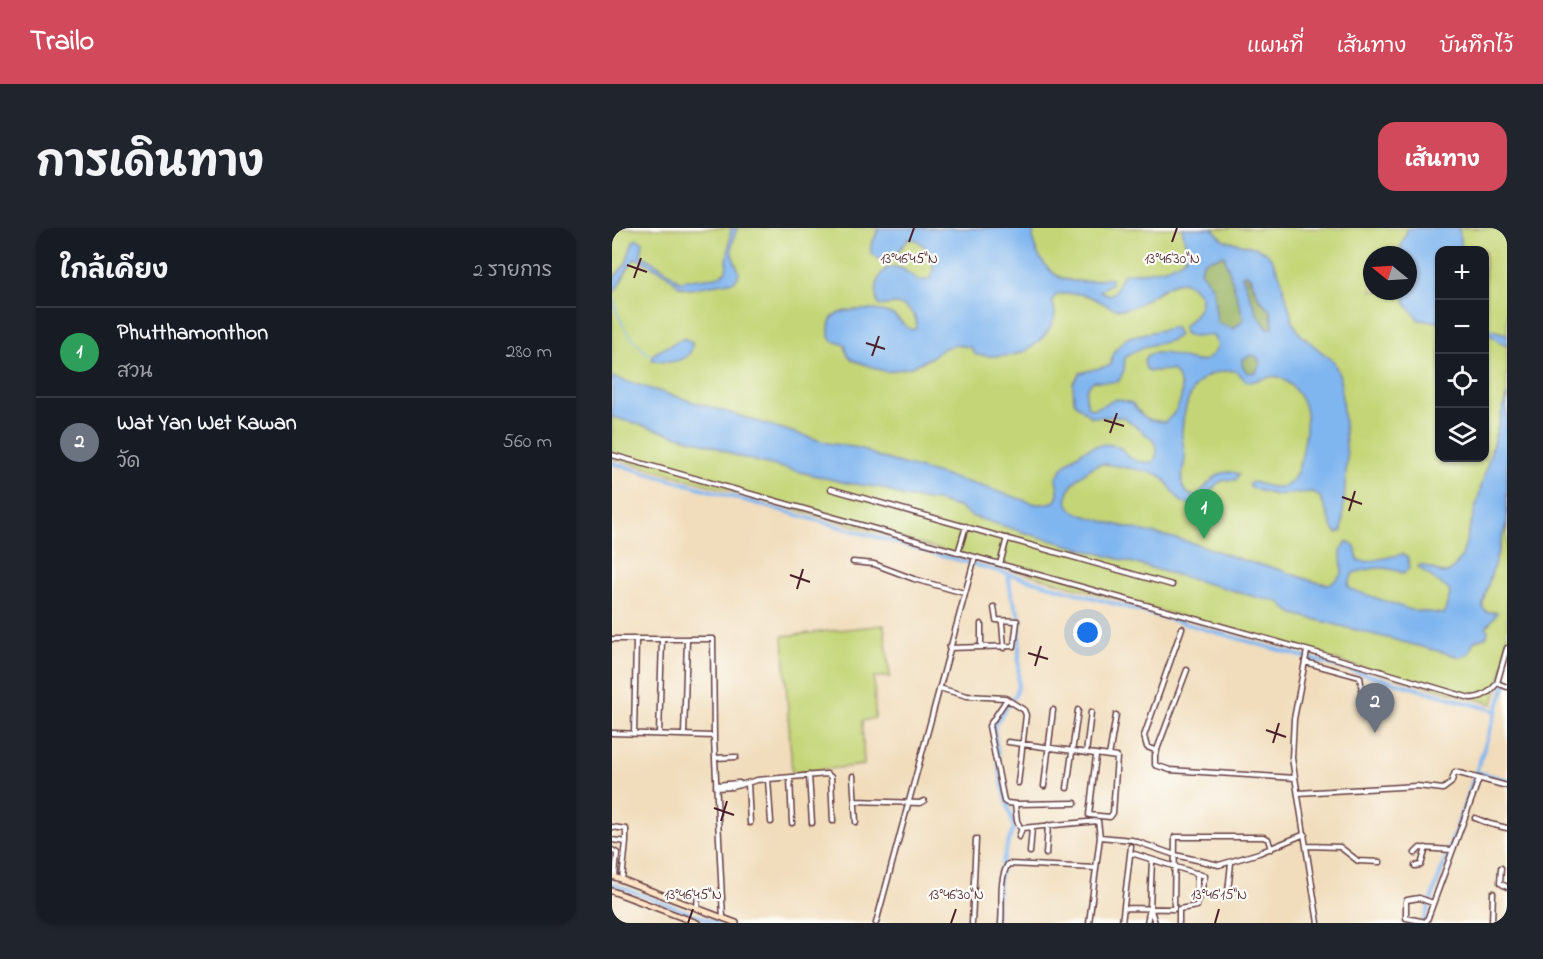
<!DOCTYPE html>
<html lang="th">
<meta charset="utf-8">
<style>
body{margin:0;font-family:"Indie Flower","Playpen Sans Thai",sans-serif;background:#20242c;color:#f1f3f6}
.controls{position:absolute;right:18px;top:18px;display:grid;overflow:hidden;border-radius:12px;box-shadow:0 2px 4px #0004}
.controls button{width:54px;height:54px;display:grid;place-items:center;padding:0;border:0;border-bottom:2px solid #363941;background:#171b24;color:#f1f3f6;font:30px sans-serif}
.compass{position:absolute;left:751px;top:18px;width:54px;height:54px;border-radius:50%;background:#171b24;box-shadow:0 2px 4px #0004;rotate:288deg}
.you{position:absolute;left:476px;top:405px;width:21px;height:21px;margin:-15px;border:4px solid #fff;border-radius:50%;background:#1a73e8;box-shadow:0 0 0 9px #1a73e833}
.badge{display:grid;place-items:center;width:39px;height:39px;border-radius:50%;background:#d1495b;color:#fff;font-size:20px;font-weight:700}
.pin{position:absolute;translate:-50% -50px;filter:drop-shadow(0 2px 3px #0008)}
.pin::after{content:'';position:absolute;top:32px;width:21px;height:18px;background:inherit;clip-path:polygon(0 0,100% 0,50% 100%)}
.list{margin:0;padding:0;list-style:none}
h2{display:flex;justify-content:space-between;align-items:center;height:78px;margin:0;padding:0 24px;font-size:26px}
h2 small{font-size:20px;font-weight:400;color:#9ea1a6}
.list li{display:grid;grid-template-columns:39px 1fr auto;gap:18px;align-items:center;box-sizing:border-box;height:90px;padding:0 24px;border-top:2px solid #363941}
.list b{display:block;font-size:22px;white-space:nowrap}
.list p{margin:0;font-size:20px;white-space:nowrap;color:#9ea1a6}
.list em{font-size:20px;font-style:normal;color:#9ea1a6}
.icon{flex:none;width:33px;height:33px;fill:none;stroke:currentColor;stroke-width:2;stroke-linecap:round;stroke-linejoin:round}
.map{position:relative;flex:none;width:895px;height:695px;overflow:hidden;border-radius:18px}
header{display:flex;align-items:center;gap:36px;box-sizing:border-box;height:84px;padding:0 30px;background:#d1495b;color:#fff}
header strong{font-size:28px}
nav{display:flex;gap:33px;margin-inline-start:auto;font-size:21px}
.intro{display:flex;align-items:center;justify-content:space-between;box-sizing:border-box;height:144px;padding:0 36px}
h1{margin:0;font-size:42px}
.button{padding:15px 27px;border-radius:18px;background:#d1495b;color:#fff;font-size:21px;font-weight:700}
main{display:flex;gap:36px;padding:0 36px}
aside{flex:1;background:#171b24;border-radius:18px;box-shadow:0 2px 4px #0004}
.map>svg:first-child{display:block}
.green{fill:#c4d577;stroke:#877a51;stroke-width:1.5;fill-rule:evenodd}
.forest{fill:#9bb668;stroke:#726a4a;stroke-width:1.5}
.water{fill:#80b6ef;stroke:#656a8d;stroke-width:1.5;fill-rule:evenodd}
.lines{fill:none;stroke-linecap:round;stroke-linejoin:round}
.stream{stroke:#80b6ef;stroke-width:1.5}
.canal{stroke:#80b6ef;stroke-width:4}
.street-casing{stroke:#633c41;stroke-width:7}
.secondary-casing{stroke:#633c41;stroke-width:8}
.street{stroke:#fff;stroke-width:4}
.secondary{stroke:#ffe4c6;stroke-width:5}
.ticks{fill:none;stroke:#4a1f2b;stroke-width:2}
.ticks-label{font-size:15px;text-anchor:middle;fill:#4a1f2b;stroke:#fdfcf7;stroke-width:4.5;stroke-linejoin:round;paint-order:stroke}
</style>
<header>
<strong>Trailo</strong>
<nav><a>แผนที่</a><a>เส้นทาง</a><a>บันทึกไว้</a></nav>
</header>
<div class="intro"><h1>การเดินทาง</h1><a class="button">เส้นทาง</a></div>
<main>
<aside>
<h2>ใกล้เคียง<small>2 รายการ</small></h2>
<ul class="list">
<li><span class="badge" style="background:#2e9e5b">1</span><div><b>Phutthamonthon</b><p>สวน</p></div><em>280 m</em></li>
<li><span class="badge" style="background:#6b7280">2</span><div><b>Wat Yan Wet Kawan</b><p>วัด</p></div><em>560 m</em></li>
</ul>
</aside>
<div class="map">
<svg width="895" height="695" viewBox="0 0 895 695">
<rect width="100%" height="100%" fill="#fdfcf7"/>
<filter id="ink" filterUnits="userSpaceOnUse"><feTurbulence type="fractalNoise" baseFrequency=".0167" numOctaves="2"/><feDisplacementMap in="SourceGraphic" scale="12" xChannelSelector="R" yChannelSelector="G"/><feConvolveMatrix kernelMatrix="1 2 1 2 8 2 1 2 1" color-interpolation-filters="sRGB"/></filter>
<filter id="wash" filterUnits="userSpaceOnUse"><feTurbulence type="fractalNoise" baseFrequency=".008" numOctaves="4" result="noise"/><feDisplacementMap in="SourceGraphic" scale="24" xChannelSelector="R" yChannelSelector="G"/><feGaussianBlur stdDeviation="1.35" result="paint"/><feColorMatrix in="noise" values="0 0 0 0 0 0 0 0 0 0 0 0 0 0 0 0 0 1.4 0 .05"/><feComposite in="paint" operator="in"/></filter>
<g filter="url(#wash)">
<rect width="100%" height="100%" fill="#f1ddbc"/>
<!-- green -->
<path class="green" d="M0,0H895V425L881,476L0,230ZM828,22H873V230H828ZM760,27H796V63H760Z
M272,397L278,449H262L263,490L250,493L252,537L180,545L171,408Z"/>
<!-- forest -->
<path class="forest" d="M612,27L632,91L622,101L605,95L601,60L588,43L592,33Z
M634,45L647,70L659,83L661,100H656L645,86L630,46Z
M630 136a9 9 0 1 1 18 0a9 9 0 1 1-18 0Z"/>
<!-- water -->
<path class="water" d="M119,0H125C118,21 117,22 127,43L126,49L122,53L77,61L67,58L53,45L24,30C15,37 11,53 3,63L0,62L1,51L14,35L21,13L25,11L31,14L29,27L54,42L67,53L105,49L114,43Z
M267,0H423C415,18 435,45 452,51C466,55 481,54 495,50L499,51V55L488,63L497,67L503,64L509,49L513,46C533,43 559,43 574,29V19L570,0H600L612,12L646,20L655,25L660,31L669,50L681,95L689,107L722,134L728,149L735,229L730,303L725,305L722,302L708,269L701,264L663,267L639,260L637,256L641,254C652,257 666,263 677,256C690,246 697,195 693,180C690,169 678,153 667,149C656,146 645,154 635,154C631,151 629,147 625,144C620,141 612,143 607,144C580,149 572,178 570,202C569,212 573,221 573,230C573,239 567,250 571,259C573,265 579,268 585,268C597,255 607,238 627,246L624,252C595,248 601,277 580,277C563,277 560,255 547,247C544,245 494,235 489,236C474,239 442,267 461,282C469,288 482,290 491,293C522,302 554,307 584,316C607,323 631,334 654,338C677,343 696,355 719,356L730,346L729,323L735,313L743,319L746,332L754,334L791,326L796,329L797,341L791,345C770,337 761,340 741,345L736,357L738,361L799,382L832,386L838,367L837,362L806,339L808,337C833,341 831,358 850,328L895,166V294L871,374V380L875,384H885L884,387L874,399L876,403L875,408L862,413L857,425L849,429L682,386L674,381L669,375L662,372L651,371L424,308L359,288L346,279L324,273L292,269L271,260L234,255L151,235L125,228L98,217L0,189V149L216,215L247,220L270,230L369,258L424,276H434L443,273C449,264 445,260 444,250C454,231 485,207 508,220C512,222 514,227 518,230C524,234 534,235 541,234L545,226L544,218L541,212L511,189H479L462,174L461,155L468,145L499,137C499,125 508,115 517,109L563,99L567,107C557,118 531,113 513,130L512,142L507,153L503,154L482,153C471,161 473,166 476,179L481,181L505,171L520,175L530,187L538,192L553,194C571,179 576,159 560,142L538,143L534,141L532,132C536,125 541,125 548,125C573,125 591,148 606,118L601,107L577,108L572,105L571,99C581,89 598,75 583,61C579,58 576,54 571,54C549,55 534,78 512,81C498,83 486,70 473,67C465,65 454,66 445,66L440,73C445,86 443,92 436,103C416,130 395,130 364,127L358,119L343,117L332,120L318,130L299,139L274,144L241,132L235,126L233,117L221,113L217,109C217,102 216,96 220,90C229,79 269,80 281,87C288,91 292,99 300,102L304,100C307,87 293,75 280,76C274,76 272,79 266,77C261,65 266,37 283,39C293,39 299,49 308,53L318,51C318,50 321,42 321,42C323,29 309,9 296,11L282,29L275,32H269L259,25V18ZM612,27L632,91L622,101L605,95L601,60L588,43L592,33ZM634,45L638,49L647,70L659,83L661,100H655L645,86L630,47ZM639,127L646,130L648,136L644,144C635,147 628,140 631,131Z
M796,0H847L850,22H828L827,94L807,92L794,76L792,63H796V27H786Z
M873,98L879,102L895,106V118C886,116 881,107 873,103Z
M72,110L80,115C81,135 55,136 40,132L41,126Z"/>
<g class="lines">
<!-- stream -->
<path class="stream" d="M1,62C1,89 19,113 40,129"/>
<!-- canal -->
<path class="canal" d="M0,235L885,483
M864,544L895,552
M0,656L105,695
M383,695C385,663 388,630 402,600L390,555L382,502L383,496L404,466L406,459L408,390L399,366L396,347
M811,695L864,544L895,452"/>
</g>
</g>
<g filter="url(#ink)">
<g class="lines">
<!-- street casing -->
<g class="street-casing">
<path id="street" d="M0,227L744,436L858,470C870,470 878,465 885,455L895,420
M219,261L560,357
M346,325L354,298
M241,334L262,336L302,351L352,365
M388,336L395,310
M390,395L392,420
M369,396V419
M0,411H101L102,511L111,690
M337,420L402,418L405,393L384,392L382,379
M695,423L682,491L680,530L706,695
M693,434L748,449L751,470L756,471
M575,442L543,527V537L558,542L683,550
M885,455L895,459
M327,460L355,468L393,470L412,482L414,487L406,555
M395,471L377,498L392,573L395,575L404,576L463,575
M0,505L102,508
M22,506L24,412
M47,506L50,412
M72,507L75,412
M396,514L505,529L501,585L498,589L477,587L484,528
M545,523L535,519L532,508L570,400
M474,525L479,484
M497,528L504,487
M103,530L124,529
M197,547L200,595
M241,548L244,594
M178,550L180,595
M156,551L159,594
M136,555L138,595
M104,557L127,555
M432,558L441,482
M104,560L121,559L145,552L215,546L219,549L221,593
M455,560L466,482
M686,565L805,558L831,561L839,555L843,544L895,558
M243,573L308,575L312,573
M403,576L405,593L409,601
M863,590L878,596L895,600
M0,599L14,601V614
M407,609L410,600L486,593L488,609L477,695
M488,609L520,612L563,627L607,637L647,625L693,606
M0,612L14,614L10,652
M695,618L728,619L746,633L768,634
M0,622L5,625L3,649
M418,624L420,600
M519,625L593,648L585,678L567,681
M803,625L808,620L840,622
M434,626L436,597
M803,638L809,637L814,620
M889,640L888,655L895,659
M585,645V668L587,672
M616,664L619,635
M85,680L86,665
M512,680L562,681L563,609H651L656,611L659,621
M567,681V695
M539,682L543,695
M814,694L794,690V673L795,672L807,670L821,675
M264,695L363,329
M360,695L364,611
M389,695C391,676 386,653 396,636L484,640
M510,695L519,618
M535,695L538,680L540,632
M814,695L867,551
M880,695L881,665"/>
</g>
<!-- secondary casing -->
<g class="secondary-casing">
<path id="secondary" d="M0,648L124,695
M0,663L85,695"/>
</g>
<!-- street -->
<use href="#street" class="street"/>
<!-- secondary -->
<use href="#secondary" class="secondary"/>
</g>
</g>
<!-- ticks -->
<path class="ticks" d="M297,14L302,0M560,14L565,0M15,37L35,44M22,50L29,30M254,115L273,121M260,128L267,108M492,192L512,198M498,205L505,185M730,269L750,276M737,283L743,263M178,347L198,354M185,361L191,341M416,425L436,431M423,438L429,418M654,502L674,509M661,515L667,495M102,580L122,587M109,593L115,573M76,695L81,681M339,695L344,681M603,695L607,681"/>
<g class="ticks-label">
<text x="297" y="35">13°46'45"N</text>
<text x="560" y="35">13°46'30"N</text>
<text x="81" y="671">13°46'45"N</text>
<text x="344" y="671">13°46'30"N</text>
<text x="607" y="671">13°46'15"N</text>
</g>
</svg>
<div class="controls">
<button>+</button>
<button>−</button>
<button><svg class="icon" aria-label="locate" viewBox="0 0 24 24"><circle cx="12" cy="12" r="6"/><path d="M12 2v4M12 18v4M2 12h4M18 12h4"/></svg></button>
<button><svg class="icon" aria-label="layers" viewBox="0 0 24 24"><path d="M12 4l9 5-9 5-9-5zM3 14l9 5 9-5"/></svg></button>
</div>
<svg class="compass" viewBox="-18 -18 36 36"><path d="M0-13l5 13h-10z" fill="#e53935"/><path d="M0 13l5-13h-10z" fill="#9ea1a6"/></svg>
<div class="you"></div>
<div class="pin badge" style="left:592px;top:311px;background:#2e9e5b">1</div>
<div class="pin badge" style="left:763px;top:505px;background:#6b7280">2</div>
</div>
</main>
